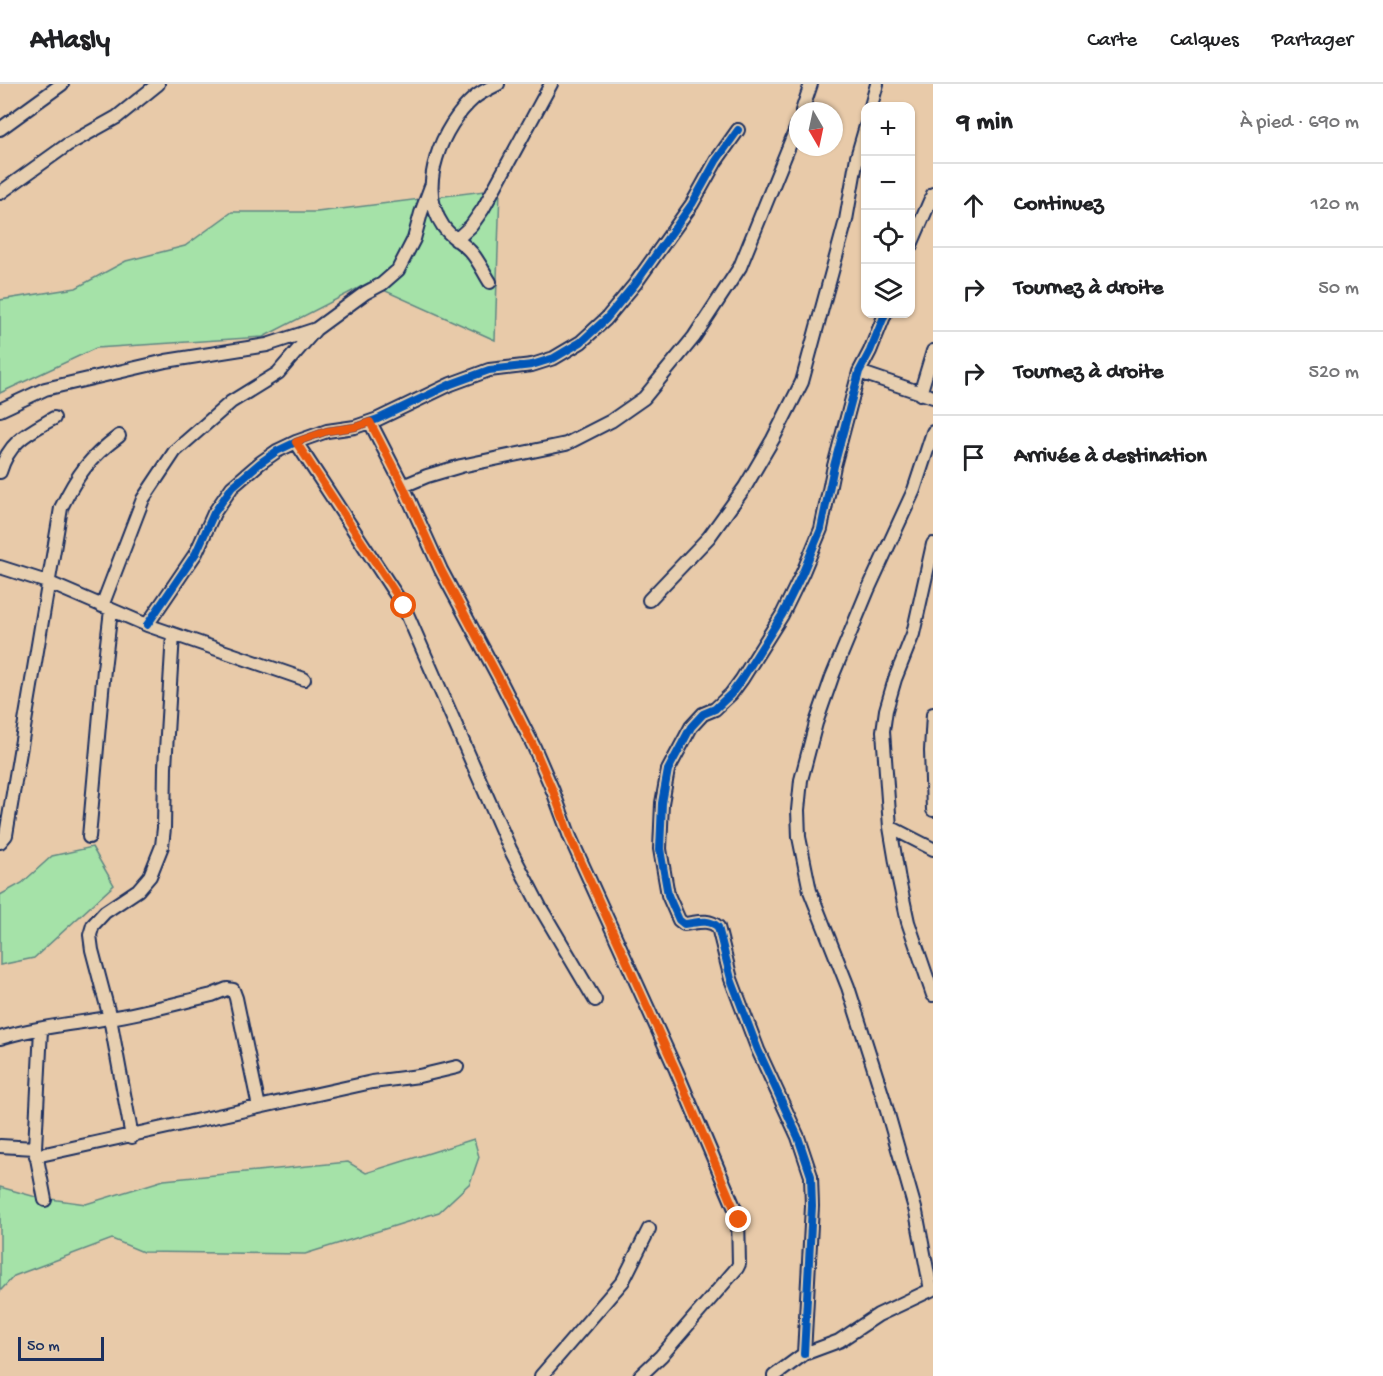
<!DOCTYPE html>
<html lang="fr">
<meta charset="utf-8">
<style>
body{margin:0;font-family:"Gochi Hand",sans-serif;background:#f2f2f2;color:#202124}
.controls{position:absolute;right:18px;top:18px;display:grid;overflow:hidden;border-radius:12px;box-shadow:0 2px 4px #0004}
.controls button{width:54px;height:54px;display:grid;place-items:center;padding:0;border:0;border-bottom:2px solid #e0e0e0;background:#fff;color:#202124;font:30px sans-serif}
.compass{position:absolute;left:789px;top:18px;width:54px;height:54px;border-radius:50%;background:#fff;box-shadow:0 2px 4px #0004;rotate:171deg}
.scale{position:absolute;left:18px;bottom:15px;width:86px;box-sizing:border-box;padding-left:6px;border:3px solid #1b2f5e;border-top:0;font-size:16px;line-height:21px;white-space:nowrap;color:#1b2f5e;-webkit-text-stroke:4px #e7cfb0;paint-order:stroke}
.stop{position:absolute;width:18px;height:18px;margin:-14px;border:4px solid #ea580c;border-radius:50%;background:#fff}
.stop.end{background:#ea580c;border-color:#fff;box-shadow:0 2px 6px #0008}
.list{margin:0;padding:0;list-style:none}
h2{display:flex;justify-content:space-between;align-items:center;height:78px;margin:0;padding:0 24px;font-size:26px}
h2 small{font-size:20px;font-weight:400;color:#757577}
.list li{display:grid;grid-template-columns:39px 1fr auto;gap:18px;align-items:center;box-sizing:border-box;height:84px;padding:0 24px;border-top:2px solid #e0e0e0}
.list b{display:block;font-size:22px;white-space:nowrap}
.list em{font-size:20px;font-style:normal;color:#757577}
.icon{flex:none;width:33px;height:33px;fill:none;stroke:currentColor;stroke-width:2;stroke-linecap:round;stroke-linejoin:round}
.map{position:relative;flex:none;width:933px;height:1292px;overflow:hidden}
header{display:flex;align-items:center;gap:36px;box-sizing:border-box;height:84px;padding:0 30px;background:#fff;border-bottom:2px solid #e0e0e0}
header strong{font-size:28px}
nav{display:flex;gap:33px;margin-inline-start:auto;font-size:21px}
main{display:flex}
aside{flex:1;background:#fff}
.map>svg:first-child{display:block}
.green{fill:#a5e2a8;stroke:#608883;stroke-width:1.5}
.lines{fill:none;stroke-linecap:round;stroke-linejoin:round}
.minor-casing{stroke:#1b2f5e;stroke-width:16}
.minor{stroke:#e7cfb0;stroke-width:12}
.cycleway-casing{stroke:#e7cfb0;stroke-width:11}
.cycleway{stroke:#0057b8;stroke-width:8}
.route{stroke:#ea580c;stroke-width:8}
</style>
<header>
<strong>Atlasly</strong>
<nav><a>Carte</a><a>Calques</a><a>Partager</a></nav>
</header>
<main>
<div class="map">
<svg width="933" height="1292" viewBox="0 0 933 1292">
<rect width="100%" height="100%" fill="#e8caa9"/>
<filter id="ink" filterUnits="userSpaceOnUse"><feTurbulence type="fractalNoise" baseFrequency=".0167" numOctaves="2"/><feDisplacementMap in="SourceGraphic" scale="12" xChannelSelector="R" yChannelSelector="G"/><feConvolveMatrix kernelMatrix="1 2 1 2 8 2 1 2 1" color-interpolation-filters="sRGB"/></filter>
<g filter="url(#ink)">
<!-- green -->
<path class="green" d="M500,105L495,256L368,199L263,253L96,264L0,309V216L76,204L126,177L185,162L232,128H317Z
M92,763L114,801L34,874L0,881V811L22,799L52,772Z
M474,1055L479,1073L470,1099L439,1128L305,1170L143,1168L112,1155L14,1192L0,1207V1103L36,1113L86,1120L164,1096L348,1078L366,1089Z"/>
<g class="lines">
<!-- minor casing -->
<g class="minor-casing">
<path id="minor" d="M871,22L877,0
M802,27L811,0
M0,45L62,0
M0,109L67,61L117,33L158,0
M456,156L471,142L483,125L551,0
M910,163L933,110
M490,198C484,189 478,175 470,167C462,158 450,153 443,142C416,103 442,42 474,14C481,8 490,4 498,0
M859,288L933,313
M920,310L933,267
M0,326L45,305L166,277L267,261L316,245L365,209L382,200L398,186L414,155L421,129L431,102
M370,338L403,402L441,486L501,598L534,663L553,707L570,753L676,986L738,1132L739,1180L737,1184L661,1272L640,1292
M296,358L404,523L510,765L540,823L595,916
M0,388C9,357 28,349 54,334
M403,402L427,392L461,382L566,360L611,337L644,314L694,253L740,183L798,40
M933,460L913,550L895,595L886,626L883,647L890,743L899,796L908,838L933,911
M0,483L47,498L147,541L304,595
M649,516L709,453L745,403L773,355L802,298L846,136L857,73L866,42
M102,522L143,415L175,367L231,318L278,289L315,246
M147,541L196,469L214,429L232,403L260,379L277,367L296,358L327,347L355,343L378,335L451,300L489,286L532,281L554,274L581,258L606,235L635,200L692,120L716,77L738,46
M933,630L931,667L933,726
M890,743L933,765
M89,753L104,585L111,526
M0,758L6,751L61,424C77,391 89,374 119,352
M41,945L35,1064L45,1116
M0,954C36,943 72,940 109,934C143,929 178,919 212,911L227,905L233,906L236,914L259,1023
M132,1053L110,934L92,866L90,851L93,841L105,828L138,806L150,792L162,762L164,744L165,683L173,550
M0,1062L35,1064
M36,1072L372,998L419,992L457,983
M931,1206L916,1128L884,1016L848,903L810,807L799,753L798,726L801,696L816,639L832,593L868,506L914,406L933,348
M804,1270L812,1122L811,1092L798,1053L758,966L731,895L718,843C708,834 696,839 684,840L679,836L668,811L660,765L662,719L668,686L691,643L703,630L715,625L731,610L742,595L782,531L803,488L821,445L834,382L859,288L870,267L885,230
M541,1292L623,1197L649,1145
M774,1292L804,1270L839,1257L878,1231L933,1205"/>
</g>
<!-- minor -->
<use href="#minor" class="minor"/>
<!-- cycleway casing -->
<g class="cycleway-casing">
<path id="cycleway" d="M147,541L196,469L214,429L232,403L260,379L277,367L296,358L327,347L355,343L378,335L451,300L489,286L532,281L554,274L581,258L606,235L635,200L692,120L716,77L738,46
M804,1270L812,1122L811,1092L798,1053L758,966L731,895L718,843C708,834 696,839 684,840L679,836L668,811L660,765L662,719L668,686L691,643L703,630L715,625L731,610L742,595L782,531L803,488L821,445L834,382L859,288L870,267L885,230"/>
</g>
<!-- cycleway -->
<use href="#cycleway" class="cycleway"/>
</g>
</g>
<g class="lines" filter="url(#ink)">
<!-- route -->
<path class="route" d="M404,522L296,358L327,347L355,343L370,338L403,402L441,486L501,598L534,663L553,707L570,753L676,986L739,1136"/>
</g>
</svg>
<div class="controls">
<button>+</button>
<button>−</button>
<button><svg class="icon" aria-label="locate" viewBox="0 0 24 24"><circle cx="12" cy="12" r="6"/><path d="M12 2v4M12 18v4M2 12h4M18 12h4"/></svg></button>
<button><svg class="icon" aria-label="layers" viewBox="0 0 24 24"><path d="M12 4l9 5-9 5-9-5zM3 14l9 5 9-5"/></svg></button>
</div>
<svg class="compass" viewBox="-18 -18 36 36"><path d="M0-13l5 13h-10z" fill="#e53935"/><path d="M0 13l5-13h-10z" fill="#757577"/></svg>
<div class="scale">50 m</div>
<div class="stop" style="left:404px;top:522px"></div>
<div class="stop end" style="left:739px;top:1136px"></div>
</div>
<aside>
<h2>9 min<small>À pied · 690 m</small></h2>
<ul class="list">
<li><svg class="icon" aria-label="ahead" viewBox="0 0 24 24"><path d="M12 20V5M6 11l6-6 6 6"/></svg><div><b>Continuez</b></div><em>120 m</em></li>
<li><svg class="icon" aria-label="right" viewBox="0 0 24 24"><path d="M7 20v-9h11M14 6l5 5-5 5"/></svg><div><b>Tournez à droite</b></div><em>50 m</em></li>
<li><svg class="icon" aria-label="right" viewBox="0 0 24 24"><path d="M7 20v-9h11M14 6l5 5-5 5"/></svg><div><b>Tournez à droite</b></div><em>520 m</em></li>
<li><svg class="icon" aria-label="arrive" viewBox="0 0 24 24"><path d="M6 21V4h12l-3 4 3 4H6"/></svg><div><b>Arrivée à destination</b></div></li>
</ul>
</aside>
</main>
